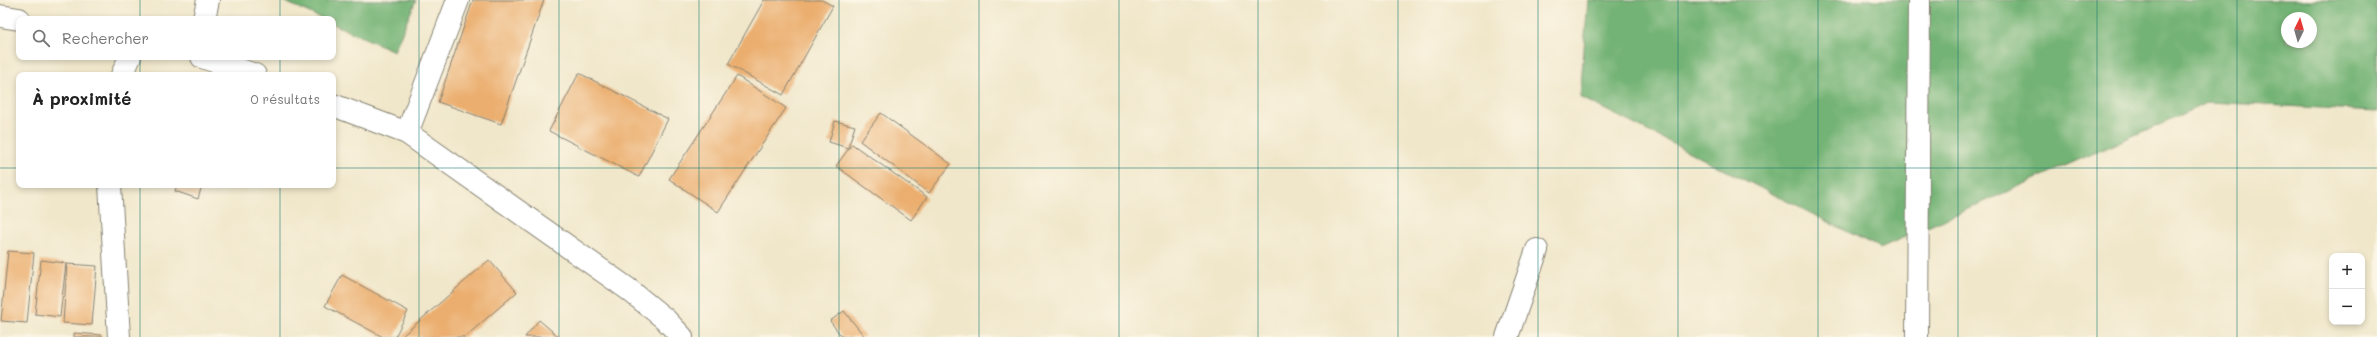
<!DOCTYPE html>
<html lang="fr">
<meta charset="utf-8">
<style>
body{margin:0;font-family:Mali,sans-serif;background:#f2f2f2;color:#222}
.controls{position:absolute;right:12px;bottom:12px;display:grid;overflow:hidden;border-radius:8px;box-shadow:0 2px 6px #0003}
.controls button{width:36px;height:36px;display:grid;place-items:center;padding:0;border:0;border-bottom:1px solid #e0e0e0;background:#fff;color:#222;font:20px sans-serif}
.compass{position:absolute;left:2281px;top:12px;width:36px;height:36px;border-radius:50%;background:#fff;box-shadow:0 2px 6px #0003;rotate:5deg}
.list{margin:0;padding:0;list-style:none}
h2{display:flex;justify-content:space-between;align-items:center;height:52px;margin:0;padding:0 16px;font-size:17px}
h2 small{font-size:13px;font-weight:400;color:#767676}
.icon{flex:none;width:22px;height:22px;fill:none;stroke:currentColor;stroke-width:2;stroke-linecap:round;stroke-linejoin:round}
.map{position:relative;flex:none;width:2377px;height:337px;overflow:hidden}
.search{position:absolute;background:#fff;box-shadow:0 2px 6px #0003;left:16px;top:16px;width:320px;height:44px;display:flex;align-items:center;gap:10px;box-sizing:border-box;padding:0 14px;border-radius:8px;color:#767676;font-size:15px}
.panel{position:absolute;background:#fff;box-shadow:0 2px 6px #0003;left:16px;top:72px;width:320px;height:116px;border-radius:8px}
.map>svg:first-child{display:block}
.forest{fill:#73b375;stroke:#486848;fill-rule:evenodd}
.building{fill:#ebae6e}
.lines{fill:none;stroke-linecap:round;stroke-linejoin:round}
.minor-casing{stroke:#868273;stroke-width:24}
.minor{stroke:#fff;stroke-width:22}
.grid{fill:none;stroke:#0f766e;stroke-width:1;stroke-opacity:0.55}
</style>
<div class="map">
<svg width="2377" height="337" viewBox="0 0 2377 337">
<rect width="100%" height="100%" fill="#fcf5e5"/>
<filter id="ink" filterUnits="userSpaceOnUse"><feTurbulence type="fractalNoise" baseFrequency=".025" numOctaves="2"/><feDisplacementMap in="SourceGraphic" scale="8" xChannelSelector="R" yChannelSelector="G"/><feConvolveMatrix kernelMatrix="1 2 1 2 8 2 1 2 1" color-interpolation-filters="sRGB"/></filter>
<filter id="wash" filterUnits="userSpaceOnUse"><feTurbulence type="fractalNoise" baseFrequency=".012" numOctaves="4" result="noise"/><feDisplacementMap in="SourceGraphic" scale="16" xChannelSelector="R" yChannelSelector="G"/><feGaussianBlur stdDeviation="0.9" result="paint"/><feColorMatrix in="noise" values="0 0 0 0 0 0 0 0 0 0 0 0 0 0 0 0 0 1.4 0 .05"/><feComposite in="paint" operator="in"/></filter>
<g filter="url(#wash)">
<rect width="100%" height="100%" fill="#f0e7ca"/>
<!-- forest -->
<path class="forest" d="M281,0H416L394,51L333,24V19H323Z
M1588,0H2377V111L2209,102L1880,248L1580,97ZM2287,18H2311V42H2287Z"/>
<g id="blocks">
<!-- building -->
<path class="building" d="M473,0H544L501,124L438,102Z
M764,0H822L833,6L783,95L728,64Z
M579,73L668,119L639,177L549,131Z
M737,76L786,108L718,212L669,179Z
M881,113L951,164L929,193L860,141Z
M835,121L855,126L848,148L829,142Z
M852,144L927,197L911,220L836,166Z
M177,185H202L198,199L175,191Z
M8,251L34,253L27,323L1,321Z
M41,260L66,263L60,317L35,314Z
M489,260L517,292L465,337H401Z
M67,264L97,266L92,325L63,323Z
M342,275L408,311L395,337H383L325,306Z
M844,311L865,337H842L830,321Z
M539,320L559,337H525Z
M74,333L102,335V337H74Z"/>
</g>
</g>
<g filter="url(#ink)">
<use href="#blocks" fill-opacity="0" stroke="#868273" stroke-width="1"/>
<g class="lines">
<!-- minor casing -->
<g class="minor-casing">
<path id="minor" d="M0,16L19,19
M204,19L208,0
M202,57L255,75
M122,75L130,57
M333,105L407,133L628,289L665,319L682,337
M407,133L458,0
M110,185L119,337
M1507,337L1537,250
M1917,337L1919,0"/>
</g>
<!-- minor -->
<use href="#minor" class="minor"/>
</g>
</g>
<!-- grid -->
<path class="grid" d="M140,0V19M280,0V19M419,0V337M559,0V337M699,0V337M839,0V337M979,0V337M1119,0V337M1258,0V337M1398,0V337M1538,0V337M1678,0V337M1818,0V337M1958,0V337M2097,0V337M2237,0V337M140,57V75M280,57V75M0,168H19M333,168H2377M140,185V337M280,185V337"/>
</svg>
<div class="controls">
<button>+</button>
<button>−</button>
</div>
<svg class="compass" viewBox="-18 -18 36 36"><path d="M0-13l5 13h-10z" fill="#e53935"/><path d="M0 13l5-13h-10z" fill="#767676"/></svg>
<div class="search"><svg class="icon" aria-label="search" viewBox="0 0 24 24"><circle cx="10" cy="10" r="6"/><path d="M15 15l6 6"/></svg>Rechercher</div>
<section class="panel">
<h2>À proximité<small>0 résultats</small></h2>
<ul class="list">
</ul>
</section>
</div>
